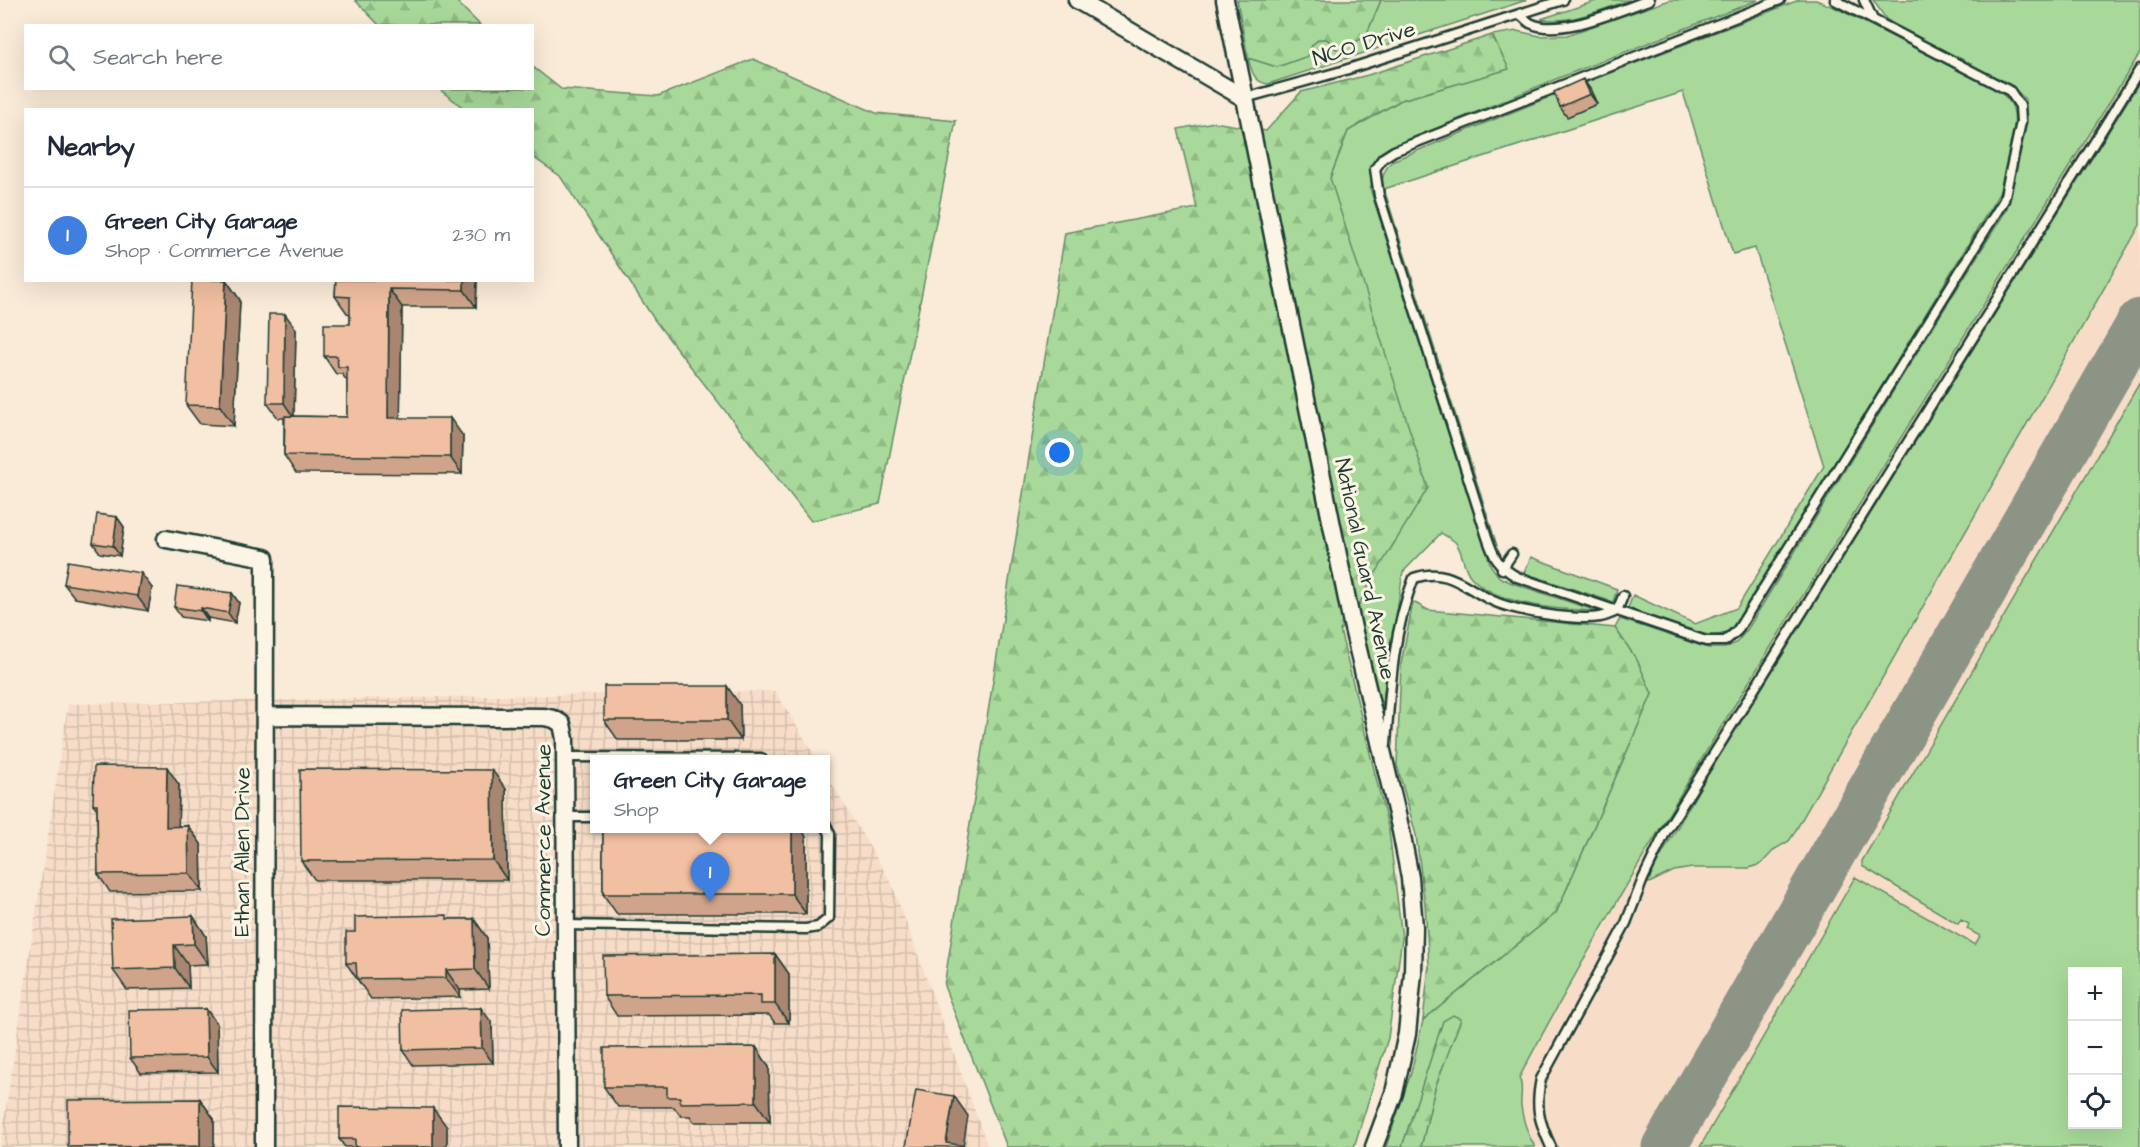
<!DOCTYPE html>
<meta charset="utf-8">
<style>
body{margin:0;font-family:"Architects Daughter",sans-serif;background:#f6f6f7;color:#1f2937}
.controls{position:absolute;right:18px;bottom:18px;display:grid;overflow:hidden;border-radius:0px;box-shadow:0 6px 24px #0002}
.controls button{width:54px;height:54px;display:grid;place-items:center;padding:0;border:0;border-bottom:2px solid #e0e1e3;background:#fff;color:#1f2937;font:30px sans-serif}
.you{position:absolute;left:1060px;top:453px;width:21px;height:21px;margin:-15px;border:4px solid #fff;border-radius:50%;background:#1a73e8;box-shadow:0 0 0 9px #1a73e833}
.badge{display:grid;place-items:center;width:39px;height:39px;border-radius:50%;background:#1f6fb2;color:#fff;font-size:20px;font-weight:700}
.pin{position:absolute;translate:-50% -50px;filter:drop-shadow(0 2px 3px #0008)}
.pin::after{content:'';position:absolute;top:32px;width:21px;height:18px;background:inherit;clip-path:polygon(0 0,100% 0,50% 100%)}
.popup{position:absolute;left:590px;top:755px;width:240px;height:78px;box-sizing:border-box;display:grid;place-content:center;border-radius:0px;background:#fff;filter:drop-shadow(0 2px 4px #0005);font-size:20px;white-space:nowrap;color:#747a83}
.popup b{font-size:22px;color:#1f2937}
.popup::after{content:'';position:absolute;left:50%;top:100%;margin-left:-12px;border:12px solid transparent;border-top-color:#fff}
.list{margin:0;padding:0;list-style:none}
h2{display:flex;justify-content:space-between;align-items:center;height:78px;margin:0;padding:0 24px;font-size:26px}
h2 small{font-size:20px;font-weight:400;color:#747a83}
.list li{display:grid;grid-template-columns:39px 1fr auto;gap:18px;align-items:center;box-sizing:border-box;height:96px;padding:0 24px;border-top:2px solid #e0e1e3}
.list b{display:block;font-size:22px;white-space:nowrap}
.list p{margin:0;font-size:20px;white-space:nowrap;color:#747a83}
.list em{font-size:20px;font-style:normal;color:#747a83}
.icon{flex:none;width:33px;height:33px;fill:none;stroke:currentColor;stroke-width:2;stroke-linecap:round;stroke-linejoin:round}
.map{position:relative;flex:none;width:2140px;height:1147px;overflow:hidden}
.search{position:absolute;background:#fff;box-shadow:0 6px 24px #0002;left:24px;top:24px;width:510px;height:66px;display:flex;align-items:center;gap:15px;box-sizing:border-box;padding:0 21px;border-radius:0px;color:#747a83;font-size:22px}
.panel{position:absolute;background:#fff;box-shadow:0 6px 24px #0002;left:24px;top:108px;width:510px;height:174px;border-radius:0px}
.map>svg:first-child{display:block}
.built{fill:#f7ddc8;fill-rule:evenodd}
.industrial{fill:url(#industrial-grid)}
.grass{fill:#a8d99a;stroke:#648b67;stroke-width:1.5;fill-rule:evenodd}
.forest{fill:url(#forest-firs);stroke:#648b67;stroke-width:1.5}
.lines{fill:none;stroke-linecap:round;stroke-linejoin:round}
.taxiway{stroke:#8c9486;stroke-width:45}
.lane-casing{stroke:#1f3d34;stroke-width:13}
.street-casing{stroke:#1f3d34;stroke-width:21}
.lane{stroke:#fcf5e5;stroke-width:8}
.street{stroke:#fcf5e5;stroke-width:16}
.wall{fill:#cfa48b;stroke:#1f3d34;stroke-width:1.5}
.shaded-wall{fill:#a98671;stroke:#1f3d34;stroke-width:1.5}
.building{fill:#f1bfa2;stroke:#1f3d34;stroke-width:1.5}
.labels{text-anchor:middle;dominant-baseline:central;stroke-width:6;stroke-linejoin:round;paint-order:stroke}
.street-label{font-size:22px;fill:#1f3d34;stroke:#fcf5e5}
</style>
<div class="map">
<svg width="2140" height="1147" viewBox="0 0 2140 1147">
<defs>
<pattern id="industrial-grid" width="8" height="8" patternUnits="userSpaceOnUse" patternTransform="scale(1.5)"><rect width="8" height="8" fill="#f7ddc8"/><path d="M0 4h8M4 0v8" fill="none" stroke="#d3bfac"/></pattern>
<pattern id="forest-firs" width="22" height="20" patternUnits="userSpaceOnUse" patternTransform="scale(1.5)"><rect width="22" height="20" fill="#a8d99a"/><path d="M5 1l3.5 6h-7zM16 11l3.5 6h-7z" fill="#90bb85"/></pattern>
</defs>
<rect width="100%" height="100%" fill="#faead8"/>
<filter id="ink" filterUnits="userSpaceOnUse"><feTurbulence type="fractalNoise" baseFrequency=".0167" numOctaves="2"/><feDisplacementMap in="SourceGraphic" scale="12" xChannelSelector="R" yChannelSelector="G"/><feConvolveMatrix kernelMatrix="1 2 1 2 8 2 1 2 1" color-interpolation-filters="sRGB"/></filter>
<g filter="url(#ink)">
<!-- built -->
<path class="built" d="M1873,0H2140V1147H1457L1656,630L1708,648H1725L1736,643L2007,209L2027,119L2025,99L2012,86L1899,28L1886,19ZM2072,972H2118V1124H2072Z"/>
<!-- industrial -->
<path class="industrial" d="M775,691L817,759L594,760V828H825L826,774L892,884L988,1147H0L68,704Z"/>
<!-- grass -->
<path class="grass" d="M1381,0H1527L1268,84C1253,82 1252,71 1248,58L1277,67L1308,56L1312,45L1319,39L1365,38Z
M1599,0H1630C1601,10 1571,24 1541,19Z
M1670,0H1758L1556,79L1388,148L1370,188L1491,566L1499,577L1512,583L1597,611C1560,610 1497,606 1471,577C1463,568 1463,552 1456,543C1453,539 1445,536 1441,533L1403,572L1381,712L1357,608L1371,581L1330,178L1348,131L1401,100L1508,69L1492,35L1517,31L1540,36L1567,35Z
M1799,0H1816L1836,8L1990,86C1998,91 2006,95 2011,104C2022,123 2004,170 2000,192L1747,607C1740,616 1733,630 1722,634C1703,641 1648,616 1628,608L1633,595L1695,624L1737,608L1824,466L1755,248L1733,254L1683,92L1384,189L1497,546L1494,548L1383,198C1381,182 1381,173 1392,161L1589,81Z
M1873,0H2140V53L1726,719C1654,837 1583,956 1519,1078C1524,1086 1520,1097 1521,1106C1523,1121 1528,1135 1535,1147H1421L1435,1088L1443,1022L1402,1147H1386L1411,1073L1423,1020L1556,913L1652,694L1637,660L1615,628L1620,619L1708,648H1725L1736,643L1747,630L1906,370L2007,209L2027,119L2025,99L2012,86L1899,28L1886,19Z
M2140,81V225L1793,835L1789,841L1775,849L1761,864L1749,868H1692L1674,871L1649,883L1647,881L1705,779Z
M2140,382V1147H1700L1855,877L1975,945L1980,936L1967,929L1969,924L1961,920L1958,924L1862,866V861ZM2072,972H2118V1124H2072Z
M1531,557L1617,589L1613,602L1524,573Z"/>
<!-- forest -->
<path class="forest" d="M355,0H455L480,25H379Z
M1237,0H1381L1365,38L1336,49L1327,39H1319L1312,45L1308,56L1277,67L1248,58Z
M1492,35L1509,69L1401,100L1348,131L1330,178L1428,488L1371,581L1357,608L1340,630L1389,831L1402,938L1388,1038L1354,1147H1007L944,986L1065,233L1197,208L1178,129L1214,122L1266,131L1301,92L1368,75Z
M753,59L876,113L956,121L880,504L811,521L656,322L560,176L533,157L532,110L465,109L439,89L532,88L533,67L561,89L658,96Z
M1413,602L1428,610L1615,628L1637,660L1652,694L1556,913L1423,1020L1429,965L1425,905L1416,835L1397,765L1401,664Z
M1453,1015L1461,1019L1435,1088L1421,1147H1402L1443,1021Z"/>
<g class="lines">
<!-- taxiway -->
<path class="taxiway" d="M1664,1147L2140,321"/>
<!-- lane casing -->
<g class="lane-casing">
<path id="lane" d="M1780,0L1394,151L1383,158L1375,169L1379,196L1487,537C1494,558 1498,566 1517,577L1706,641H1725L1737,631L2004,200L2021,122L2020,106L2010,91L1835,0
M1864,0L1873,20
M1520,14C1523,17 1527,21 1530,23C1559,38 1619,10 1649,0
M1245,98L1342,71L1563,0
M1502,569L1512,554
M1386,745C1390,689 1393,630 1414,578C1447,567 1463,586 1491,600C1513,611 1575,621 1600,617C1606,616 1612,613 1617,611L1623,596
M566,757L761,758
M566,817H594
M566,925L806,929L818,927L829,918L830,834L825,823
M1551,1147C1539,1121 1535,1108 1541,1079L1626,923L1643,879L1666,831L2140,69"/>
</g>
<!-- street casing -->
<g class="street-casing">
<path id="street" d="M1077,0L1244,98
M1225,0L1352,624L1401,831L1410,878L1414,927L1413,973L1407,1034L1394,1093L1374,1147
M166,539L265,558L264,1147
M265,716L544,717L554,719L562,724L565,739L567,1147"/>
</g>
<!-- lane -->
<use href="#lane" class="lane"/>
<!-- street -->
<use href="#street" class="street"/>
</g>
<!-- wall -->
<path class="wall" d="M1590,89L1597,104L1567,117L1560,107Z
M226,280L240,300L234,426L200,424L186,405Z
M336,280H477L476,307H402L400,418L463,436L462,474L296,473L284,455V418H278L267,403L296,329L294,416L347,417V381L342,374H336L324,356L350,324V314L347,313L335,296Z
M117,517L124,527L120,556L100,553L93,543Z
M64,584L152,588L148,611L75,598Z
M232,593L239,603L235,623L208,618V621L181,617L174,607Z
M740,705L741,740H618L604,720Z
M179,785L178,826H188L201,844L202,891L110,892L98,874L97,809L93,804Z
M506,789L507,880H315L301,861Z
M603,828H801L806,837V914H617L603,894Z
M193,916L206,936L208,964L188,965L189,988L127,990L113,970Z
M449,919H474L487,938L489,989L460,990V997L371,999L346,963L355,932Z
M775,954L789,974V1023H775L769,1015L617,1016L604,996Z
M206,1009L217,1024L218,1072L141,1073L130,1058Z
M492,1023L493,1063L413,1065L403,1050Z
M756,1047L769,1067L770,1122H694L690,1116H681L674,1107H618L604,1087Z
M200,1099L214,1119V1147H68Z
M447,1127V1147H345L339,1139Z"/>
<!-- shaded-wall -->
<path class="shaded-wall" d="M1583,79L1590,89L1597,104L1590,94Z
M226,280L240,300L234,426L220,406Z
M464,280H477L476,307L464,290Z
M389,289L402,307L400,435L388,418Z
M285,314L296,329L294,418L284,403Z
M450,418L463,436L462,474L450,457Z
M117,517L124,527L120,556L113,546Z
M141,573L152,588L148,611L137,596Z
M232,593L239,603L235,623L228,613Z
M201,608L208,618V621L201,611Z
M727,686L740,705L741,740L727,720Z
M167,767L179,785L178,844L166,827Z
M492,770L506,789L507,880L493,860Z
M188,826L201,844L202,891L189,873Z
M792,828H801L806,837V914L792,894Z
M193,916L206,936L208,964L194,944Z
M474,919L487,938L489,989L475,969Z
M174,945L188,965L189,988L175,968Z
M775,954L789,974V1023L775,1004Z
M446,970L460,990V997L446,978Z
M481,1008L492,1023L493,1063L482,1048Z
M206,1009L217,1024L218,1072L207,1057Z
M756,1047L769,1067L770,1122L756,1102Z
M954,1096L968,1116L963,1147L946,1143Z
M200,1099L214,1119V1147H201L200,1146Z
M433,1108L447,1127V1147H433Z"/>
<!-- building -->
<path class="building" d="M1583,79L1590,94L1560,107L1554,92Z
M192,280H226L220,406L186,405Z
M336,280H464V290L389,289L388,418H450V457L284,455L285,416L347,417V367H338L337,356H324V324H350V297L335,296Z
M269,314H285L284,403H267Z
M97,514L117,517L113,546L93,543Z
M68,561L141,573L137,596L64,584Z
M177,586L232,593L228,613L201,608V611L174,607Z
M604,686H727V720H604Z
M94,766L167,767L166,827L188,826L189,873L98,874L97,804H93Z
M300,769L492,770L493,860L301,861Z
M603,828H792V894H603Z
M447,915V919H474L475,969L446,970V978L357,979L356,963H346V932H355V917Z
M193,916L194,944L174,945L175,968L113,970L111,919Z
M775,954V1004H761V995L604,996L603,956Z
M481,1008L482,1048L403,1050L402,1010Z
M206,1009L207,1057L130,1058L129,1010Z
M756,1047V1102L680,1103V1097H667V1087H604V1048Z
M916,1090L954,1096L946,1143L965,1146V1147H906Z
M200,1099V1146L68,1147V1100Z
M339,1107L433,1108V1147H355V1139H339Z"/>
</g>
<g class="labels">
<!-- street labels -->
<g class="street-label">
<text transform="translate(1364 44) rotate(-17)">NCO Drive</text>
<text transform="translate(1365 569) rotate(78)">National Guard Avenue</text>
<text transform="translate(543 840) rotate(-90)">Commerce Avenue</text>
<text transform="translate(242 852) rotate(-90)">Ethan Allen Drive</text>
</g>
</g>
</svg>
<div class="controls">
<button>+</button>
<button>−</button>
<button><svg class="icon" aria-label="locate" viewBox="0 0 24 24"><circle cx="12" cy="12" r="6"/><path d="M12 2v4M12 18v4M2 12h4M18 12h4"/></svg></button>
</div>
<div class="you"></div>
<div class="pin badge" style="left:710px;top:902px;background:#3f7fe0">1</div>
<div class="popup"><b>Green City Garage</b>Shop</div>
<div class="search"><svg class="icon" aria-label="search" viewBox="0 0 24 24"><circle cx="10" cy="10" r="6"/><path d="M15 15l6 6"/></svg>Search here</div>
<section class="panel">
<h2>Nearby<small></small></h2>
<ul class="list">
<li><span class="badge" style="background:#3f7fe0">1</span><div><b>Green City Garage</b><p>Shop · Commerce Avenue</p></div><em>230 m</em></li>
</ul>
</section>
</div>
